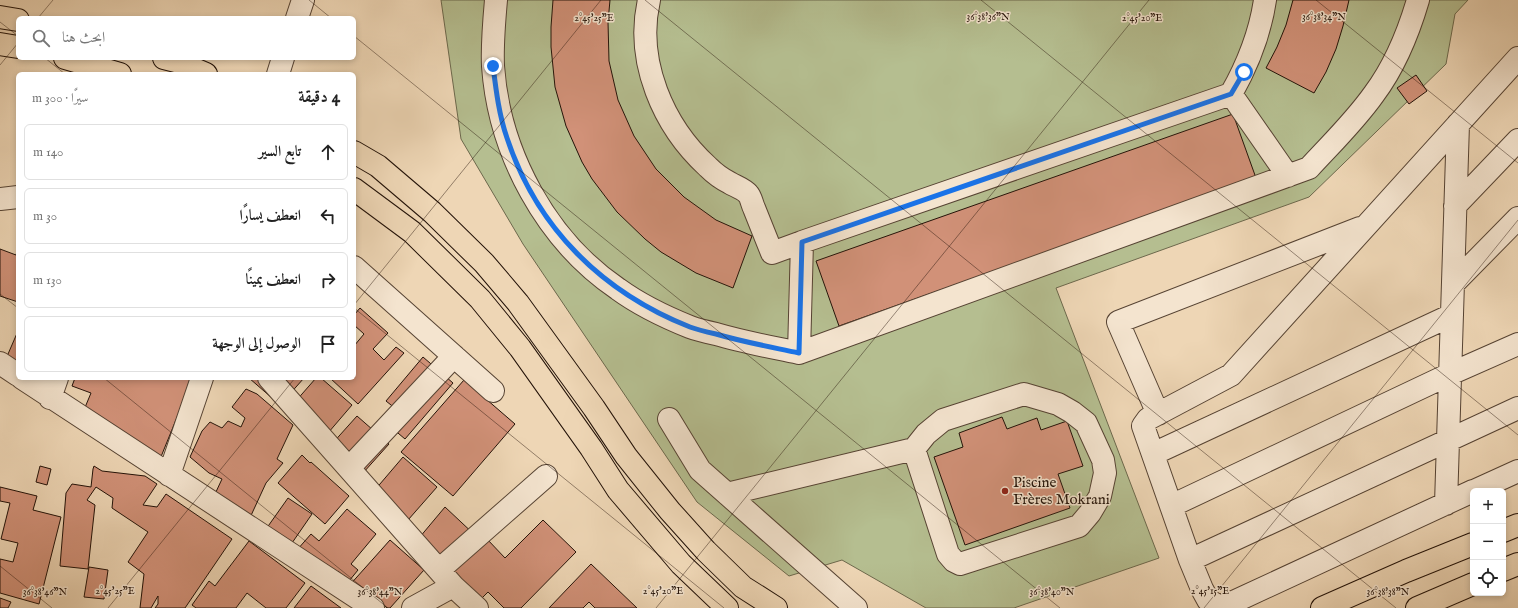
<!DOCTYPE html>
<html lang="ar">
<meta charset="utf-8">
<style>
body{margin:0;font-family:"IM FELL English",Amiri,serif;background:#f2f2f2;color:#222;direction:rtl}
.controls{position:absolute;right:12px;bottom:12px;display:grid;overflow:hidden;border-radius:6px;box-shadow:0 2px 6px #0003}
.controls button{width:36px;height:36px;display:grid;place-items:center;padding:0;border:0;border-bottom:1px solid #e0e0e0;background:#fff;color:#222;font:20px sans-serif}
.stop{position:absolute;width:12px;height:12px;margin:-9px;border:3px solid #1a73e8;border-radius:50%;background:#fff}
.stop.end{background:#1a73e8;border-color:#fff;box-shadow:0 1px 4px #0008}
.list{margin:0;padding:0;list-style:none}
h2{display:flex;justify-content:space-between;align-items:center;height:52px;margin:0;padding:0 16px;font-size:17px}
h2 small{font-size:13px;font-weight:400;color:#767676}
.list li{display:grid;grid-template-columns:26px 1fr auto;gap:12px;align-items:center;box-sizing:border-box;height:56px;margin:0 8px 8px;padding:0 8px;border:1px solid #e0e0e0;border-radius:6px}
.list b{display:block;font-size:15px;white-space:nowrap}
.list em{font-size:13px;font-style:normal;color:#767676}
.icon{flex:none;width:22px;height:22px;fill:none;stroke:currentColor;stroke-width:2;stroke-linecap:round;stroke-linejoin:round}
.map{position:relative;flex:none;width:1518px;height:608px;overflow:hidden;direction:ltr}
.search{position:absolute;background:#fff;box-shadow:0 2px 6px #0003;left:16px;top:16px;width:340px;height:44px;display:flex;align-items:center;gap:10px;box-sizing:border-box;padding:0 14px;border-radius:6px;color:#767676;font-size:15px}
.panel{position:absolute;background:#fff;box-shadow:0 2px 6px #0003;left:16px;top:72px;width:340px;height:308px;border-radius:6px;direction:rtl}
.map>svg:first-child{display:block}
.green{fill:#b5be90;stroke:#6c684c}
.building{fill:#d19178;stroke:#231208}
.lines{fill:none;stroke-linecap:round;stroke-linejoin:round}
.minor-casing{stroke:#564333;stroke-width:24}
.major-casing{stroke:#231208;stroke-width:24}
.minor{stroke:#f4e4cf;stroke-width:22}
.major{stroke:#eed6b5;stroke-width:22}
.route{stroke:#1a73e8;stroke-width:5}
.ticks{fill:none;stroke:#231208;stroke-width:1;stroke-opacity:0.45}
.poi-dot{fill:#8f2418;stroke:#f4e4cf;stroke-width:1.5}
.labels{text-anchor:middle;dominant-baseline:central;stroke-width:3;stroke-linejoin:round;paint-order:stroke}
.poi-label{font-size:15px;fill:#231208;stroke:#f4e4cf;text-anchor:start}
.ticks-label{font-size:10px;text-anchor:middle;fill:#231208;stroke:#f4e4cf;stroke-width:3;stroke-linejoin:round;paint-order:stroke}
</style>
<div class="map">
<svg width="1518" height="608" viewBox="0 0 1518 608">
<rect width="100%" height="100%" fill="#eed6b5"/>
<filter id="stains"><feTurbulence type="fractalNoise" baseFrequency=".005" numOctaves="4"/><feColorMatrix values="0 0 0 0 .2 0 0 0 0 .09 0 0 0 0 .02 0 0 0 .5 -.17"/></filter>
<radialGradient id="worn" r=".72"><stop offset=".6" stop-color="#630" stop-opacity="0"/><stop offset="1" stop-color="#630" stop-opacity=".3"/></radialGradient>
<!-- green -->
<path class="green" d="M441,0H1468L1455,14L1446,64L1309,197L1056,288L1159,558L1014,608H926L842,560L789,576L697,502L523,244L461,139Z"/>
<!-- building -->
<path class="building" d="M553,0H610L608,22L609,61L618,100L634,136L656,169L684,197L716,220L752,236L733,288L696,273L661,252L645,239L617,212L592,179L582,162L566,126L555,87L551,47V27Z
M1293,0H1349L1343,26L1336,49L1326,72L1314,93L1266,68L1277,47L1286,25Z
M1416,75L1427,91L1409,104L1397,88Z
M1233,114L1256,178L839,326L816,261Z
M18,248V302L0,296V249L16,255Z
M360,308L388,333L373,349L384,360L396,347L404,353L358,404L330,378H354V346L364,334L354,325V315Z
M18,331V367L5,361Z
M423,357L453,383L405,439L385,422L396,409L386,401Z
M75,378H193L156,469L81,417L91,393L72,386Z
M249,378H304L280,405Z
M316,378H321L352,405L322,440L288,410Z
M464,380L515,424L453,496L401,452Z
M246,389L257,394L293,425L277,459L283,463L266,483L248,522L215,494L222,479L209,473L190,457L202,431L210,422L222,428L228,421L241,427L245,418L232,407Z
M357,416L389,444L354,483L322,455Z
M1002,417L1007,429L1037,418L1041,430L1067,421L1083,466L1058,474L1070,508L965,545L934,457L963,447L959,433Z
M302,455L310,463L311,462L349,496L325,524L278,483Z
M403,457L437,487L408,520L374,491Z
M40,466L51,469L47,485L36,482Z
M94,466L102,471L145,476L157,484L143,505L157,507L166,494L232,539L185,608H155L158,604V596L151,608H140L144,574L128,562L148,532L112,508L113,498L96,487L87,500L95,505L88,569L60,566L66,493L72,484L91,487L93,469Z
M0,487L37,496L33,510L61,517L39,604L0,593V559L13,562L18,543L1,539L10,503L0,501Z
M288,498L312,514L283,556L259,539Z
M445,507L477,537L446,572L414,544Z
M347,509L376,534L351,564L358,570L349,581L338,571L333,577L290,558L311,534L319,541Z
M543,520L576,552L521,608H504L488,592L477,603L450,576L487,539L505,558Z
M390,540L424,570L390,608H387L368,591L361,599L348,587Z
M249,541L305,583L286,608H266L247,593L236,608H196L192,605L209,581L215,586Z
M591,564L637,608H595L589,602L583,608H549Z
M89,567L108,570L104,599L84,597Z
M311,586L341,608H294Z
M0,598L11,602L8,608H0Z"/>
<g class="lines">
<!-- minor casing -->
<g class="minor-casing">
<path id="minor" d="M496,0C494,22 492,44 493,66C499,153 546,240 618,289C640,305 665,317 690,327C698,330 707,332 716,334C743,342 771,347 799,353L1309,168C1331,144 1355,121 1374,94C1395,66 1408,34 1418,0
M649,0C635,61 663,126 708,167C714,173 722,179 730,183C735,186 744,189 748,194C751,197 752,204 754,208C760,223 766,238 772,253L802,242
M297,18L303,0
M278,74L283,58
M1231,94C1248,64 1260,34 1265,0
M0,199L18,197
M1455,206L1518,140
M354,267L493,391
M1453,284L1518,218
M799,353L802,242L1231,94L1288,176
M0,363L18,375
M22,378L373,608
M269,378L453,586L477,608
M50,398L57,378
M1158,414L1118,322L1360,228
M669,419L700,470L856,608
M1153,454L1452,315
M349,468L454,356
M169,475L202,378
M1473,491L1227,605L1218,606L1208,600L1202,589L1190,560L1143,426L1148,419L1231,375L1518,58
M1474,491L1518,471
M727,494L914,449L948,554L954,561L960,564L1079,526L1090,513L1100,496L1105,473L1103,460L1086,423L1072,412L1058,404L1024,394L943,420L926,434L914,449
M1446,504L1458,124
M1171,506L1450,374L1518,344
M1190,560L1518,408
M439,570L546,476
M413,608L453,586"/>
</g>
<!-- major casing -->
<g class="major-casing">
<path id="major" d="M0,17L18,20
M0,44L18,47
M65,58L120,74
M164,58L176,61L206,74
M354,152L378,166L432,212L484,263L518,303L594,408L626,456L670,511L706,551L743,587L776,608
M354,189L412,232L480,299L520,348L591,448L618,490L681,564L727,608
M1503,531L1518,525
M1503,570L1518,564
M1322,608L1406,571L1473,544
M1417,608L1473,584"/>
</g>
<!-- minor -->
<use href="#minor" class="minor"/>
<!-- major -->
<use href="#major" class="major"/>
</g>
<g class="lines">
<!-- route -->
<path class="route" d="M493,66C496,90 499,115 507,138C537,228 602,292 690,327C698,330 707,332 716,334C743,342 771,347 799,353L802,242L1231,94L1244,72"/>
</g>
<!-- ticks -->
<path class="ticks" d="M309,0L331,18M645,0L1396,608M981,0L1518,435M1316,0L1518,163M38,18L53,0M0,22L18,36M354,36L1060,608M45,58L65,74M0,65L18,43M0,294L18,308M354,305L601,0M354,308L724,608M104,378L388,608M0,566L52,608M108,608L295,378M656,608L1149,0M1204,608L1518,220"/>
<!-- markers -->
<circle class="poi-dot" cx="1005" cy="491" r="4"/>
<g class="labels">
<!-- poi labels -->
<g class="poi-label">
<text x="1013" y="482">Piscine<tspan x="1013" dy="17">Frères Mokrani</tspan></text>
</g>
</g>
<g class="ticks-label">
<text x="988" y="20">36°38'36"N</text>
<text x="1324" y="20">36°38'34"N</text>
<text x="594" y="21">2°45'25"E</text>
<text x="1142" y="21">2°45'20"E</text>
<text x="115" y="594">2°45'25"E</text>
<text x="663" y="594">2°45'20"E</text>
<text x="1210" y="594">2°45'15"E</text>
<text x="45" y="595">36°38'46"N</text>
<text x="380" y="595">36°38'44"N</text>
<text x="1052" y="595">36°38'40"N</text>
<text x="1388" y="595">36°38'38"N</text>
</g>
<rect width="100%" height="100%" filter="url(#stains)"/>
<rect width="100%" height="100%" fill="url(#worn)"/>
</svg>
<div class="controls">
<button>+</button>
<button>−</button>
<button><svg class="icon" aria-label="locate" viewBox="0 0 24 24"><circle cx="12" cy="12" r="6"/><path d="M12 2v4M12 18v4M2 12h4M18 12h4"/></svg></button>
</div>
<div class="stop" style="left:1244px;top:72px"></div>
<div class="stop end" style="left:493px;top:66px"></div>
<div class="search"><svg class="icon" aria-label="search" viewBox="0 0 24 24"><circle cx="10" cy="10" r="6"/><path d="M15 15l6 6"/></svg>ابحث هنا</div>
<section class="panel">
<h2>4 دقيقة<small>سيرًا · 300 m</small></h2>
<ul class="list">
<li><svg class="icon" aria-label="ahead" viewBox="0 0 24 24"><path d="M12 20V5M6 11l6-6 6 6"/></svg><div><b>تابع السير</b></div><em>140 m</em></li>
<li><svg class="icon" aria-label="left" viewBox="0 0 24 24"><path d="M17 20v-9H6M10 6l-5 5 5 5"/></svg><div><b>انعطف يسارًا</b></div><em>30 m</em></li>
<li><svg class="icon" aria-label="right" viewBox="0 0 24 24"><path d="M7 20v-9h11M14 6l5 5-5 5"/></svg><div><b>انعطف يمينًا</b></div><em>130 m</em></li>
<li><svg class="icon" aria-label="arrive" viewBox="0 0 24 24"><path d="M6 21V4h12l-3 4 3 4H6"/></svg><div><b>الوصول إلى الوجهة</b></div></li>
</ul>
</section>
</div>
